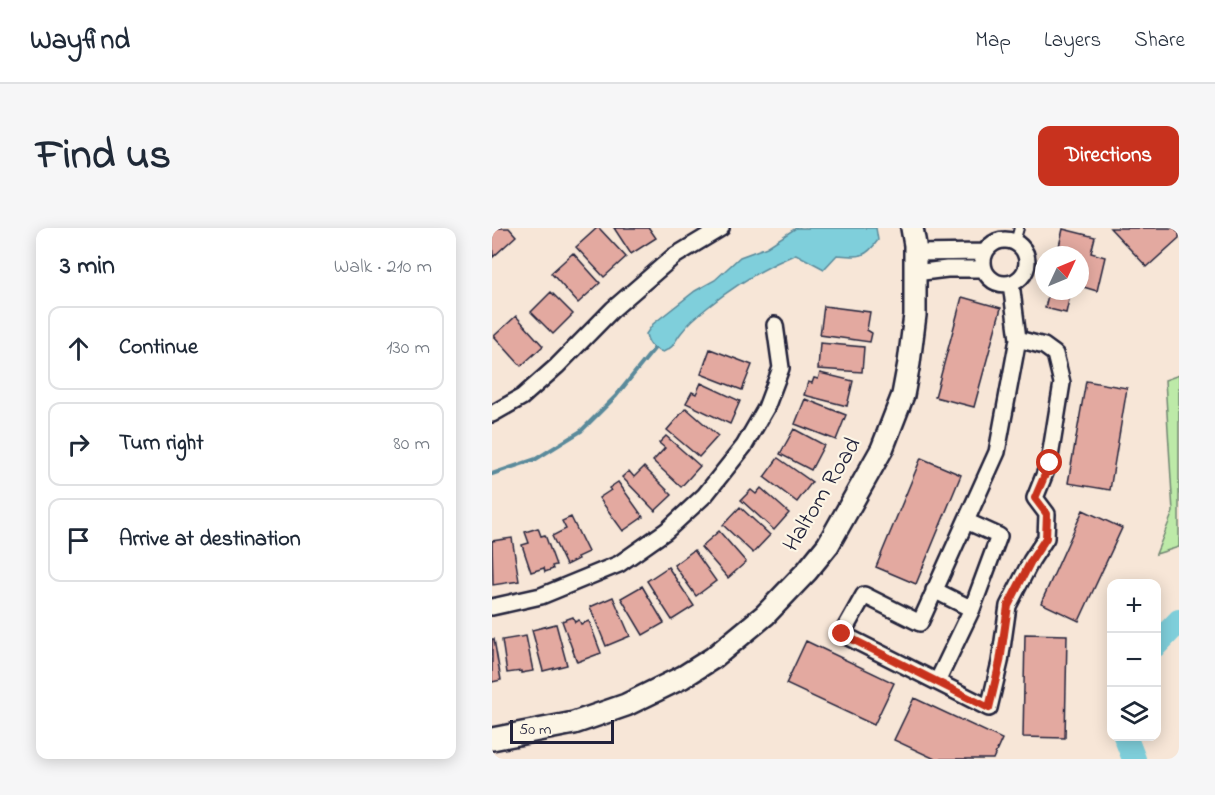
<!DOCTYPE html>
<meta charset="utf-8">
<style>
body{margin:0;font-family:"Indie Flower",sans-serif;background:#f6f6f7;color:#1f2937}
.controls{position:absolute;right:18px;bottom:18px;display:grid;overflow:hidden;border-radius:12px;box-shadow:0 3px 15px #0003}
.controls button{width:54px;height:54px;display:grid;place-items:center;padding:0;border:0;border-bottom:2px solid #e0e1e3;background:#fff;color:#1f2937;font:30px sans-serif}
.compass{position:absolute;left:543px;top:18px;width:54px;height:54px;border-radius:50%;background:#fff;box-shadow:0 3px 15px #0003;rotate:46deg}
.scale{position:absolute;left:18px;bottom:15px;width:104px;box-sizing:border-box;padding-left:6px;border:3px solid #22223b;border-top:0;font-size:16px;line-height:21px;white-space:nowrap;color:#22223b;-webkit-text-stroke:4px #fcf5e5;paint-order:stroke}
.stop{position:absolute;width:18px;height:18px;margin:-14px;border:4px solid #c8321e;border-radius:50%;background:#fff}
.stop.end{background:#c8321e;border-color:#fff;box-shadow:0 2px 6px #0008}
.list{margin:0;padding:0;list-style:none}
h2{display:flex;justify-content:space-between;align-items:center;height:78px;margin:0;padding:0 24px;font-size:26px}
h2 small{font-size:20px;font-weight:400;color:#747a83}
.list li{display:grid;grid-template-columns:39px 1fr auto;gap:18px;align-items:center;box-sizing:border-box;height:84px;margin:0 12px 12px;padding:0 12px;border:2px solid #e0e1e3;border-radius:12px}
.list b{display:block;font-size:22px;white-space:nowrap}
.list em{font-size:20px;font-style:normal;color:#747a83}
.icon{flex:none;width:33px;height:33px;fill:none;stroke:currentColor;stroke-width:2;stroke-linecap:round;stroke-linejoin:round}
.map{position:relative;flex:none;width:687px;height:531px;overflow:hidden;border-radius:12px}
header{display:flex;align-items:center;gap:36px;box-sizing:border-box;height:84px;padding:0 30px;background:#fff;border-bottom:2px solid #e0e1e3}
header strong{font-size:28px}
nav{display:flex;gap:33px;margin-inline-start:auto;font-size:21px}
.intro{display:flex;align-items:center;justify-content:space-between;box-sizing:border-box;height:144px;padding:0 36px}
h1{margin:0;font-size:42px}
.button{padding:15px 27px;border-radius:12px;background:#c8321e;color:#fff;font-size:21px;font-weight:700}
main{display:flex;gap:36px;padding:0 36px}
aside{flex:1;background:#fff;border-radius:12px;box-shadow:0 3px 15px #0003}
.map>svg:first-child{display:block}
.green{fill:#bdeaa8;stroke:#708672;stroke-width:1.5}
.water{fill:#7fcfdb;stroke:#5a8a9b;stroke-width:1.5}
.lines{fill:none;stroke-linecap:round;stroke-linejoin:round}
.stream{stroke:#5a8a9b;stroke-width:4}
.river{stroke:#7fcfdb;stroke-width:24}
.building{fill:#e3a9a0;stroke:#22223b;stroke-width:1.5}
.service-casing{stroke:#22223b;stroke-width:12}
.minor-casing{stroke:#22223b;stroke-width:20}
.secondary-casing{stroke:#22223b;stroke-width:26}
.service{stroke:#fcf5e5;stroke-width:8}
.minor{stroke:#fcf5e5;stroke-width:15}
.secondary{stroke:#fcf5e5;stroke-width:21}
.route{stroke:#c8321e;stroke-width:8}
.labels{text-anchor:middle;dominant-baseline:central;stroke-width:4.5;stroke-linejoin:round;paint-order:stroke}
.street-label{font-size:24px;fill:#22223b;stroke:#fcf5e5}
</style>
<header>
<strong>Wayfind</strong>
<nav><a>Map</a><a>Layers</a><a>Share</a></nav>
</header>
<div class="intro"><h1>Find us</h1><a class="button">Directions</a></div>
<main>
<aside>
<h2>3 min<small>Walk · 210 m</small></h2>
<ul class="list">
<li><svg class="icon" aria-label="ahead" viewBox="0 0 24 24"><path d="M12 20V5M6 11l6-6 6 6"/></svg><div><b>Continue</b></div><em>130 m</em></li>
<li><svg class="icon" aria-label="right" viewBox="0 0 24 24"><path d="M7 20v-9h11M14 6l5 5-5 5"/></svg><div><b>Turn right</b></div><em>80 m</em></li>
<li><svg class="icon" aria-label="arrive" viewBox="0 0 24 24"><path d="M6 21V4h12l-3 4 3 4H6"/></svg><div><b>Arrive at destination</b></div></li>
</ul>
</aside>
<div class="map">
<svg width="687" height="531" viewBox="0 0 687 531">
<rect width="100%" height="100%" fill="#f7e6d7"/>
<filter id="ink" filterUnits="userSpaceOnUse"><feTurbulence type="fractalNoise" baseFrequency=".0167" numOctaves="2"/><feDisplacementMap in="SourceGraphic" scale="12" xChannelSelector="R" yChannelSelector="G"/><feConvolveMatrix kernelMatrix="1 2 1 2 8 2 1 2 1" color-interpolation-filters="sRGB"/></filter>
<g filter="url(#ink)">
<!-- green -->
<path class="green" d="M687,147V319L664,326L681,284L673,152Z"/>
<!-- water -->
<path class="water" d="M304,0H384L386,12C373,31 366,29 345,27L332,41L304,26C273,39 242,58 216,79C207,86 196,96 189,105C181,115 184,118 171,124C161,121 156,116 154,106L161,96L203,63L223,52L248,29L275,19Z"/>
<g class="lines">
<!-- stream -->
<path class="stream" d="M0,246L44,231L89,203L124,168L162,121"/>
<!-- river -->
<path class="river" d="M664,417L687,393
M633,508L642,531"/>
</g>
<!-- building -->
<path class="building" d="M0,0H17L24,8L1,29Z
M105,0H107L134,29L112,49L84,19Z
M122,0H157L164,10L139,26Z
M618,0H683L687,5V10L655,39Z
M571,1L603,9L599,25L613,29L605,63L588,58V27H565Z
M81,25L108,55L86,75L59,45Z
M557,63H579L574,85L553,80Z
M59,64L81,86L61,106L39,84Z
M470,69L509,80L482,179L443,169Z
M332,78L378,84L375,102L380,105L378,114L328,107Z
M24,88L51,118L29,138L2,108Z
M328,115L372,119L370,144L326,141Z
M218,121L260,137L250,162L209,146Z
M328,145L361,153L355,178L312,167L316,154L320,155L322,150L326,151Z
M594,153L635,160L618,262L576,255Z
M209,155L248,173L238,196L194,175L200,164L204,166Z
M313,171L354,187L344,212L303,196Z
M194,180L226,208L207,229L175,202Z
M302,201L332,217L319,242L288,226Z
M174,208L208,238L189,259L161,233L173,220L167,215Z
M286,230L320,254L305,274L272,249Z
M429,230L469,247L424,356L384,339Z
M152,239L180,267L163,283L130,249L137,243L142,249Z
M126,254L151,289L131,303L107,270L119,262L117,260Z
M269,260L297,285L282,302L249,272L259,262L264,266Z
M248,279L278,307L261,325L231,297Z
M591,282L630,300L587,393L549,375Z
M79,289L96,324L85,329L86,331L74,337L60,308L74,301L70,293Z
M46,300L49,308L53,307L64,337L60,338L61,341L53,344L52,340L39,344L30,317L37,315L33,304Z
M227,303L254,334L236,350L209,319Z
M20,310L27,353L1,357L0,313Z
M202,322L224,353L204,368L182,337Z
M176,339L202,378L180,392L155,353Z
M150,358L172,395L151,407L129,370Z
M121,369L138,408L114,418L98,379Z
M81,389L83,394L87,392L89,396L97,393L109,425L85,434L70,393Z
M64,396L75,437L51,443L40,402Z
M533,406L575,407L573,510L531,509Z
M34,408L41,443L29,445V443L15,445L10,412Z
M0,411H2L9,452L0,454Z
M314,413L402,455L382,497L294,456Z
M422,470L510,511L501,531H443L402,512Z"/>
<g class="lines">
<!-- service casing -->
<g class="service-casing">
<path id="service" d="M523,14L527,0"/>
</g>
<!-- minor casing -->
<g class="minor-casing">
<path id="minor" d="M491 34a22 22 0 1 1 44 0a22 22 0 1 1-44 0Z
M423,25L492,24
M423,45L455,41H491
M519,55L526,111L505,224L428,395L372,367L350,406L497,480L508,434L516,378L539,333L554,310L555,286L543,270L557,235L570,155L563,126L552,118L526,111
M0,186L30,169L65,138L121,81L181,29L229,0
M474,293L507,308L480,381
M442,362L480,381L445,454
M0,379L49,368L127,336L174,303L213,267L252,218L274,180L289,140L283,97"/>
</g>
<!-- secondary casing -->
<g class="secondary-casing">
<path id="secondary" d="M0,511L82,495L134,477L191,449L221,430L273,387L315,343L336,317L390,221L411,167L417,135L423,87V17L420,0"/>
</g>
<!-- service -->
<use href="#service" class="service"/>
<!-- minor -->
<use href="#minor" class="minor"/>
<!-- secondary -->
<use href="#secondary" class="secondary"/>
</g>
</g>
<g class="lines" filter="url(#ink)">
<!-- route -->
<path class="route" d="M350,406L497,480L508,434L516,378L539,333L554,310L555,286L543,270L558,235"/>
</g>
<g class="labels">
<!-- street labels -->
<g class="street-label">
<text transform="translate(331 267) rotate(-59)">Haltom Road</text>
</g>
</g>
</svg>
<div class="controls">
<button>+</button>
<button>−</button>
<button><svg class="icon" aria-label="layers" viewBox="0 0 24 24"><path d="M12 4l9 5-9 5-9-5zM3 14l9 5 9-5"/></svg></button>
</div>
<svg class="compass" viewBox="-18 -18 36 36"><path d="M0-13l5 13h-10z" fill="#e53935"/><path d="M0 13l5-13h-10z" fill="#747a83"/></svg>
<div class="scale">50 m</div>
<div class="stop" style="left:558px;top:235px"></div>
<div class="stop end" style="left:350px;top:406px"></div>
</div>
</main>
